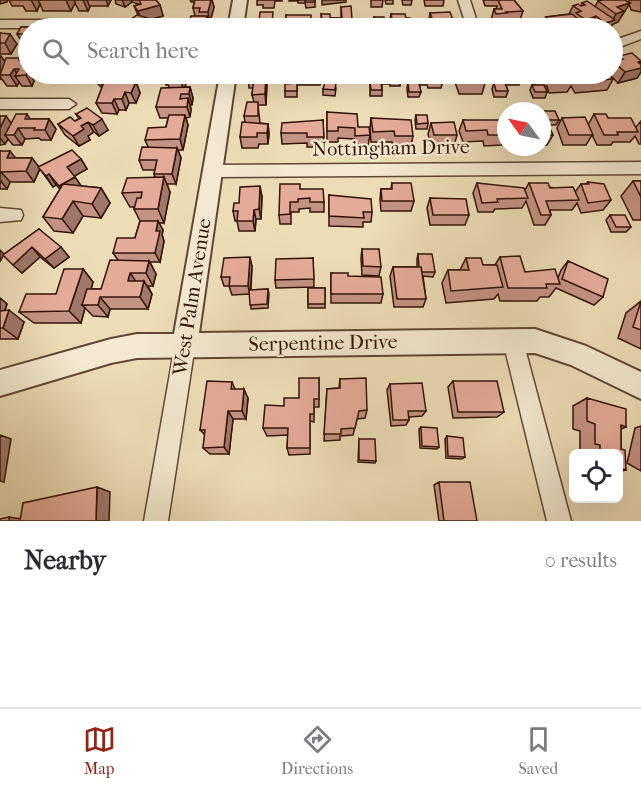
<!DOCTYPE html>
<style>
body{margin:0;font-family:"IM FELL French Canon",serif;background:#f2f2f3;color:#2b2b33}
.controls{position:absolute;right:18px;bottom:18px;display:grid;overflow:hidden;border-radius:9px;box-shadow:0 6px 24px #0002}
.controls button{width:54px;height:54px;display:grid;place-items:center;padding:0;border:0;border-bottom:2px solid #e1e1e2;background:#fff;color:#2b2b33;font:30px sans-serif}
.compass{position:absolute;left:497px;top:102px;width:54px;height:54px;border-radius:50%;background:#fff;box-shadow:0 6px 24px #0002;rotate:303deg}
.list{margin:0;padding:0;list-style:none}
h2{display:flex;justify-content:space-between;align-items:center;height:78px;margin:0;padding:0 24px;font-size:26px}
h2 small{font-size:20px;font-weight:400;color:#7c7c81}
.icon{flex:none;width:33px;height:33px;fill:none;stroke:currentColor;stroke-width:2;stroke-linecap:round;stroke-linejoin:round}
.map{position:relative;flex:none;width:641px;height:521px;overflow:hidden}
.search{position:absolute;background:#fff;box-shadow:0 6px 24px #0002;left:18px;right:18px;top:18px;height:66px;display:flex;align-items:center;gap:15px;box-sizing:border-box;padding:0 21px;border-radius:33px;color:#7c7c81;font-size:22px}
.sheet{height:186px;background:#fff}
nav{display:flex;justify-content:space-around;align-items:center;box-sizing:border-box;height:84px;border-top:2px solid #e1e1e2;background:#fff;font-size:16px;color:#7c7c81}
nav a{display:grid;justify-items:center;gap:3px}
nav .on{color:#8f2418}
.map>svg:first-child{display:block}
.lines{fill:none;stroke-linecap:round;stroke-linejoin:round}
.minor-casing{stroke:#624634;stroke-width:3}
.tertiary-casing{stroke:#624634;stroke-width:4}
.minor{fill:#f3e9d0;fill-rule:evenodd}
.tertiary{fill:#f3e9d0;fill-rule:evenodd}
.wall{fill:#c59384;stroke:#331408;stroke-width:1.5}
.shaded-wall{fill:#a0786b;stroke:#331408;stroke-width:1.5}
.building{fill:#e5ab99;stroke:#331408;stroke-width:1.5}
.labels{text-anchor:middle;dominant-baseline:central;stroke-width:4.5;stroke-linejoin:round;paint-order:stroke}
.street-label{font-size:20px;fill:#331408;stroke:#f3e9d0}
</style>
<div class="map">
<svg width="641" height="521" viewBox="0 0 641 521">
<rect width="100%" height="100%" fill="#edddb7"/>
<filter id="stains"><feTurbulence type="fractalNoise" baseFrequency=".00333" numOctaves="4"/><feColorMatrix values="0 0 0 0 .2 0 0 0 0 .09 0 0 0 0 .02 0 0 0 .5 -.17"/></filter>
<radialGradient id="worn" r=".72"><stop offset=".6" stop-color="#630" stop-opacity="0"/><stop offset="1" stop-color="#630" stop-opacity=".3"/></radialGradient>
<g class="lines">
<!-- minor casing -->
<g class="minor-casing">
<path id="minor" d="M458,0H470L479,28H467Z
M0,20H109L115,24L109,28H0Z
M641,31V39L612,50V41Z
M0,99H69L76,104L69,109H0Z
M641,162V174L212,177L206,175L204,171L206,167L212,165Z
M0,208L21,210L23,215L21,220L0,222Z
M513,332L520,334L523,341L571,521H547L503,341L506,334Z
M185,336L192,338L195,345L168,521H144L175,345L178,338Z"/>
</g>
<!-- tertiary casing -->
<g class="tertiary-casing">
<path id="tertiary" d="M233,0H247L243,28H228Z
M220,74H236L199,333L535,329L586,346L641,372V399L571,365L535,353L137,358L111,363L0,396V370L111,339L137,334H174Z"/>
</g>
<!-- minor -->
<use href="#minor" class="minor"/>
<!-- tertiary -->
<use href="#tertiary" class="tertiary"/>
</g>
<!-- wall -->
<path class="wall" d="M9,0H111L108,6H90L88,11H79L75,3L71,11H43L40,4L37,11H26L23,6H12Z
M115,0H156L160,5L163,16L151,19L158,28H129V27L132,25L130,20L138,15L134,6L139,4L132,2L125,7L116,4Z
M190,0H212L214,7L210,22H208L209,28H187L195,16L193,8L194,2H191Z
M257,0H282V1H275L274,8H263V5H257Z
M289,0H315V7L306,8L305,3H298V1H289Z
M371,0H383L382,7H371Z
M385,0H393V4H386Z
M402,0H412L411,5H403Z
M424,0H444L443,6H425Z
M483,0H514L523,11L520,20L528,26L527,28H496L497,24H492L491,20L494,9H496L497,6H485Z
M630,0H641V12L631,10L629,4L618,22L613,24L610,28H593L591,27L587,28H542L546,17L569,14L573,6H581L582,3L595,7L598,1L628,2Z
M341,7L352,19L351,28H322L321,14L330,18H341Z
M430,13L453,20L451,28H424L426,19H429Z
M391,14L406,18L412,27V28H390L389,25Z
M286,15L311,24L316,28H286Z
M374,17L385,23L384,28H355L356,21L373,20Z
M21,27H52L53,28H28V46V45H24L17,34Z
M0,33L17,44L11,54H0Z
M0,56L5,61L19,58L21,61L26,64L28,68V74L33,75L32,77L34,81L32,86H22L19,82L17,86H7L1,78L0,80Z
M619,56L641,63L640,64H641V72L637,78L618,83L612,77L613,79L607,90L575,93L571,86L567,92L549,93L547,86H545L547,92L545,98H533L530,90L532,85H536L532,84L527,74H569L572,79L574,74H612V63L616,61Z
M43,74H81L79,79L47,80Z
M87,74H127L128,78L121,81L136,82L140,93L136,103H129L126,110H119L117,114L102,113L96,103L102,88L98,84L96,81L95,82Z
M162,74H188L185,87H190L193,98L192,105H190L191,109L190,117L186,118L188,125L183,150H178L181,158L176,184H167L170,192L164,223H159L163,230L162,235L164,241L160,262H150L156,274L153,286H148L152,294L148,309H110L108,317L93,316L85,308L81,323H34L19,312L56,294L83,269L93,282L91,289H101L118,260L113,253L135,238L140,221L134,209L135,207H130L122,193L155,177L154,174L155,170H143L139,160L148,147L145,140L166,127L168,118H160L156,107L169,87L168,85H166Z
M248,74H271V80L267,81L266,105H258L260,123L268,124L269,134L268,144H259L258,148H242L240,137L245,122L244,116L254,102L252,95L253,88H249Z
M296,74H320V85H297V97H285V91L296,83Z
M337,74H359V82H337Z
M378,74H401L400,86H390V84H382V96H370V83L380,82Z
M414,74H442L444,77L441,88H428L427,85H419L421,92L419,97H408L407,88L408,83H416Z
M446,74H484L485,83L482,94H459L454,79H447Z
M496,74H523L519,85H506L508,91L506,97H494L492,89L494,83H500Z
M336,88L335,96L323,95V89Z
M544,111L559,120L556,125H548L553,135L547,145H542V114Z
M327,112L358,127L370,135L368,146H355L354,139L338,138V142H327Z
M27,114L30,119H49L56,129L51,140H41L39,138L25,139L22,145H13L8,139L5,144L0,145V116L11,123Z
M76,114L108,130L99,136L94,132L88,136L90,140L79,146L65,135L58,124L75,121L79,119Z
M594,114L636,127L641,121V144H639L635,136L630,142H613L611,145H597L592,135L586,145H563L557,128L562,118L588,125Z
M416,115L428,123L427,129H416L415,120Z
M371,118L413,136L411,146H393L392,142H371L370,128Z
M323,120L324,147H307V143L282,144L281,133Z
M463,120L504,128L506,124V141L505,139L502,145L484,146L483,141L463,142L459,131Z
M431,123L457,135L454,146H431L428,134Z
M0,151L16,158H32L38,167L81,159L87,169L74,176L81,186L101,188L110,203L101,218L83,216L73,233L54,231L43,217L60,189L56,185L53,187L40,169L34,182H10L7,189H0Z
M633,181H641V220H633L621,196Z
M588,182L611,200L603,210L581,213L577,203L572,210H550L551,215L545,225H534L526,201L522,208L495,209L493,212H478L473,193L477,183L525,190L529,183L575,192L581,184H586Z
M392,183L414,201L411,211H381L380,199L381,189H391Z
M300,189L324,202V212H310V208L299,209V212H291V224H280L279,215Z
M329,195L372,212L371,222H363V227L329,226Z
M262,196L261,219H256L255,231H239L237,221H235L233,211L239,203Z
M430,198L469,215L465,225H430L427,208Z
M610,215L631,227L626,232H611L606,220Z
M39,229L69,257L54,268L40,257L22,273L3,255L4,254Z
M362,249L381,267L379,276L362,275L361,258Z
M418,254L435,272L433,277L423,276L426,299L423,307H394L390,276L393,267H417V259Z
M500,257L525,272L558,278L561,270L568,261L603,297L594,305L556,288L549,297H540L537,301H500L498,294L494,299L446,303L442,283L448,270H460L466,258L483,265H495Z
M313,258L314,287L276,288L275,280Z
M252,266L251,290L268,289L269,294L268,308L251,309L250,294L232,295L229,286H224L221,277Z
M331,273L348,276L383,294L381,303H331Z
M308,288H325V308H308Z
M0,298L7,304L5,311L24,322L18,339H0Z
M641,301V349L618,338L626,313Z
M319,378V407H314V422L310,421V454L289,455L287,448L288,435L267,436L263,428L284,406L299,398Z
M340,379L367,410L365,418L357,419L353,435L340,436V440L324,441L327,389L339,388Z
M453,381L504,412L497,417L453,418L448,387Z
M232,382L235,389L248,398L246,419H233L229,454H210L203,448L205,435L200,430Z
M390,384L426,411L422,416L409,417V420L406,425L391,426L387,390Z
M587,398L626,427L621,429V449L626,470L618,472V453H585V452L580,450V431L573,429V406Z
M641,426V471L627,463L635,428Z
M421,427L439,447L437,449L420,448L419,429Z
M447,436L465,457L462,459L446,458L445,439Z
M359,439L376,461L375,463L358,462Z
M439,482L477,521H439L434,485Z"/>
<!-- shaded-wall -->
<path class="shaded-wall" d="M0,0H8L7,2L0,4Z
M31,0H42H38L40,4L37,11Z
M66,0H74L75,3L71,11Z
M83,0H87L90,7L88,11Z
M106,0H111L108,6Z
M122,0H131L132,2L125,7Z
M211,0H212L214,7L210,22L208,12Z
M322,0H346V2L322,5Z
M630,3L618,22L613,24L610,28H602L605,23L612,21L616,14L617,7Z
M160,5L163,16L141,22L138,11Z
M207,16L209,28H204Z
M596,16L591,27L581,28L586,20Z
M155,20L158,28H145Z
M10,34L17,44L11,54L5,43Z
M1,56L8,66L0,75V58Z
M19,58L25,68L26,64L28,68V74H32L33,75L32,77L34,81L32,86L26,75L19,60Z
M641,61L637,69L641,68V72L637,78L618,83L625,72L638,62Z
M14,69L18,75L15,76L19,82L17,86L10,75Z
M76,74H81L79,79Z
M91,74H127L128,78L104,90L99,79L93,74L96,81L95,82Z
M183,74H188L184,92L181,81Z
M266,74L267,81L266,105L265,94Z
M136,82L140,93L136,103L131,93Z
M190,87L193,98L192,105L189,94Z
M125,92L129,103L126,110L122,99Z
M188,98L191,109L190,117L187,107Z
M114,99L119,110L117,114L112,103Z
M185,115L188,125L183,150L180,139Z
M6,116L14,127L5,135L8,139L5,144L0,138V128Z
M49,119L56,129L51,140L45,130Z
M102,119L108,130L99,136L93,125Z
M88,122L94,132L88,136L90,140L79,146L73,136L81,126Z
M268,124L269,134L268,144L267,133Z
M18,128L25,139L22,145L14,135Z
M177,148L181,158L176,184L172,174Z
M10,151L18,161L7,158Z
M32,158L40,168L34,182L26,171Z
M81,159L87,169L73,177L67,167Z
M1,172L10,182L7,189L0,180V175Z
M49,174L56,185L53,187L46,176Z
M75,177L82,187L66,196L59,186Z
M164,177L170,192L164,223L158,209Z
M260,186L262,196L261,219L259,209Z
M101,188L110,203L101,218L92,204Z
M73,201L83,216L73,233L62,219Z
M254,210L256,219L255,231L253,221Z
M158,221L163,230L162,235L164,241L160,262L155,253L156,231Z
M32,247L40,257L22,273L13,265Z
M61,247L69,257L54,268L45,259Z
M0,250L4,254L0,262Z
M250,257L252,266L250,294L248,286Z
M149,261L156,274L153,286L146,273Z
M83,269L93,282L87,305H82L85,308L81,323L69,311Z
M130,273L139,286L128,281Z
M144,281L152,294L148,309L140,297Z
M100,297L110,309L108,317L98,305Z
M0,298L7,304L0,323Z
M9,310L24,322L18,339L3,328Z
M244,389L248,398L246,419L242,411Z
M228,411L233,419L229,454L224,447Z
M0,435L11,439L4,482L0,481Z
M97,487L110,492L109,521H96Z
M9,517L22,519V521H9Z"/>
<!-- building -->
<path class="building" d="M139,0H156L160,5L138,11L134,6L141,4Z
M195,0H211L208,12H199L200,8H193Z
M305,0H315V2H305Z
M498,0H514L523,11L506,12L507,13L496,14L494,9H502Z
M603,0H625L630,3L617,7L624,11L616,14L598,1Z
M587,1L615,20L605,23L596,16L586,20L576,13L581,11L573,6L578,4L581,6L585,5L582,3Z
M351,6L352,19H342L343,27L324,28L321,14H330V18H342L341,7Z
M260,12H273L272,23H280L279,28H252L253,22H259Z
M450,12L453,20H449L450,28H434V27H429L426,19L432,18L430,13Z
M391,14H405L406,18H410L412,27H409V28H394Z
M572,14L579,20L576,21L581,27H555L546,17Z
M137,15L155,20L145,28H132L129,27L136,22L130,20Z
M286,15H311V24H316V28H303V25H297V22H286Z
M191,16H207L204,28H187Z
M374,17H384L385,23H379L378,19L374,20Z
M378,19L380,28H364V27H356V21Z
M525,20L528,26H519L520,28H502L498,21Z
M21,27H52L51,28H28V37H23L26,34H17Z
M58,27H69L68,28H58Z
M0,33L10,34L5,43H0Z
M632,53L641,61L638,62L641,65V68L625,72L613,61L623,59L619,56Z
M6,58H19V60L26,64L25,70H28L26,75L15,76L19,69H14L10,75H0Z
M93,74H110L99,79Z
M162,74H183L181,81H167L169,74Z
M248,74H266L265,94L252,95L254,77H247Z
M392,74H401V75H392Z
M418,74H442L444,77H430L429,75Z
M459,74H484L485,83H462Z
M538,74H569L573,81L555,82L552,76Z
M580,74H609L613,79L581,82L576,75Z
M120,77L117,81L136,82L131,93L125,92L122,99H114L112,103H96L104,82Z
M325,82L336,83L335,90L323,89Z
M381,82L382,90H371L370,83Z
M297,83V91H285V84Z
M408,83H419L421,92H409Z
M494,83H505L508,91H496Z
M532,85H544L547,92H535Z
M190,87L189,94H181L180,99L188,98L187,107H156L161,88Z
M247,102H258V116H244Z
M87,108L102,119L93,125L88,122L81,126L84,129L73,136L58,124L70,117L75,121L81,118L76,114Z
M544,111H555L559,120H548Z
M327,112L357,114L358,127H369L370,135L355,136V128L338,127V131H327Z
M16,114H27L25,119H49L45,130H34L35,128H18L14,135H5Z
M594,114H606L608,118H631L638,132H617L618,135H604Z
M169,115H185L180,139L145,140L148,128L166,127Z
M416,115H427L428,123L417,124Z
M0,116H6L0,128Z
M585,117L593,135H569L562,118Z
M371,118L411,120L413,136H395L394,131L373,132Z
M545,118L553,135H542V119Z
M323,120L324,137H307V133H281L282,123Z
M463,120H501L506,135H488L487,130L466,131Z
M242,122L268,124L267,133H257V137H240Z
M454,122L457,135H434L431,123Z
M142,147L177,148L172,174H154L157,160H139Z
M72,150L81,159L67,167L75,177L59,186L49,174L46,176L38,167Z
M0,151H10L7,158H32L26,171L1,172L0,175Z
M164,177L158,209H134L137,198H141L142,192L122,193L127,178Z
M633,181H641V197Z
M588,182L604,184L611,200L588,203L581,184H589Z
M392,183H411L414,201H382L381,189H392Z
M477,183L524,188L528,198L497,199L498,202L482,203Z
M529,183H548L550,188L573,187L579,200L546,201L551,215H541Z
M63,184L101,188L92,204L73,201L62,219L43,217Z
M280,184H300V189H323L324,202H310V198L298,199V202H290V214L279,215Z
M260,186L259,209L254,210L253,221H237L238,211H233L234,203H239L240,187Z
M329,195L371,199L372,212H363L364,218L329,216Z
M430,198L466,199L469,215H433Z
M610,215H625L631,227H616Z
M140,221H158L156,231H160L155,253H113L117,238H135Z
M39,229L61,247L45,259L32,247L13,265L3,255Z
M362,249H379L381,267L363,266Z
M418,254H432L435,272H422L421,267H419Z
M520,256L525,272L555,269L560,284H546L547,288H508L500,257Z
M250,257L248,286H229L230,277H221L224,258Z
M313,258L314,279L275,280L276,259Z
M466,258H481L483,265H497L503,287L451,291L448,270H469Z
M110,260L149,261L146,273H130L128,281H144L140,297H100L98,305H82L87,289H101Z
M568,261L608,279L603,297L562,279Z
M393,267H421L426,299H397Z
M64,269H83L69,311L19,312L26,294H56Z
M331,273H348V276L381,277L383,294H331Z
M308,288H325V304H308Z
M268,289L267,304L250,305L249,290Z
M641,301V330L633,327Z
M9,310L3,328H0V311Z
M299,378H319V399H314V414H310V448H287L288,428H263L265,405L284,406V398H299Z
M366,378L367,410L359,411L355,428L341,429V434H324L327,389L340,388V379Z
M207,381L232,382L231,389H244L242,411H228L224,447L203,448L205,430H200Z
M453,381H497L504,412H458Z
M422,383L426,411H408L409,420H393L390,384Z
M587,398L626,409V427L621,425V449L625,450L626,470L618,468V453H600V445L595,444V424L587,421Z
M421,427L437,428L439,447L422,446Z
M447,436L463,438L465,457L448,456Z
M359,439H375L376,461L359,460Z
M439,482H470L477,521H444Z
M97,487L96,521H20L23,503Z
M9,517V521H0V519Z"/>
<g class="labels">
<!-- street labels -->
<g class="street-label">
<text transform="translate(391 148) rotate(-1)">Nottingham Drive</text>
<text transform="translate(192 297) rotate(-81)">West Palm Avenue</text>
<text transform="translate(323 343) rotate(-1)">Serpentine Drive</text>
</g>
</g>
<rect width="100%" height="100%" filter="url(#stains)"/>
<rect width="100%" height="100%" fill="url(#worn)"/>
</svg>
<div class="controls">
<button><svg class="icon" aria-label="locate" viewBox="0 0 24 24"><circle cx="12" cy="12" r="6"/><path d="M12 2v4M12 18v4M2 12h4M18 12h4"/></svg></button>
</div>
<svg class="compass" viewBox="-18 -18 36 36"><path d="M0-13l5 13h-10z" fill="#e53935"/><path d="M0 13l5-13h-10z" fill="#7c7c81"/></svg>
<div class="search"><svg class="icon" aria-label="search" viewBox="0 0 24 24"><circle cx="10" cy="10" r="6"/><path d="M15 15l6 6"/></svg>Search here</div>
</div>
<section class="sheet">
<h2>Nearby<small>0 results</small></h2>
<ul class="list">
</ul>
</section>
<nav>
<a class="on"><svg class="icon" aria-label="map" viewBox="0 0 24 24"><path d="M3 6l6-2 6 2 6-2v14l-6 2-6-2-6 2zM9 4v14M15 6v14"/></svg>Map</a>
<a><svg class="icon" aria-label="directions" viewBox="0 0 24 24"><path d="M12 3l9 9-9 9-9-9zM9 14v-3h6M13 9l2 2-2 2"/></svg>Directions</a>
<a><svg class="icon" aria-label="saved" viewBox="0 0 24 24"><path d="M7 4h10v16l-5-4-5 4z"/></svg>Saved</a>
</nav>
